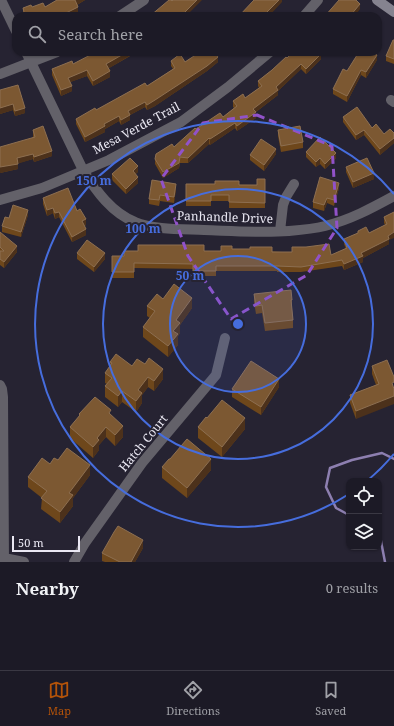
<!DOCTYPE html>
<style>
body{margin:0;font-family:"Noto Serif",serif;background:#25232e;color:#f1f3f6}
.controls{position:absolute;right:12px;bottom:12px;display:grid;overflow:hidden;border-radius:8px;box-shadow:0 1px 3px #0004}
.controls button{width:36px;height:36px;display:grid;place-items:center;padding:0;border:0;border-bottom:1px solid #3a3843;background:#1c1a26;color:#f1f3f6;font:20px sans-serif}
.scale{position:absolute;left:12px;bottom:10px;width:68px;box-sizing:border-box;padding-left:4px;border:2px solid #eae8f3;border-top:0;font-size:11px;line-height:14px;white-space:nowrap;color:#eae8f3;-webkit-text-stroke:3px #262332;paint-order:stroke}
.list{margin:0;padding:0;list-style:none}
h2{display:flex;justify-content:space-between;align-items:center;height:52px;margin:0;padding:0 16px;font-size:17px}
h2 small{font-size:13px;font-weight:400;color:#a0a1a7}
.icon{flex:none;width:22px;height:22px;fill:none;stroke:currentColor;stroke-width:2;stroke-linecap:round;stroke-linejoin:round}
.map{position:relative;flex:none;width:394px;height:562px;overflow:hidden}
.search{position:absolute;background:#1c1a26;box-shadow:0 1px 3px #0004;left:12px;right:12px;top:12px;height:44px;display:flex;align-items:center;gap:10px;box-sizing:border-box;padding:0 14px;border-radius:12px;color:#a0a1a7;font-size:15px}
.sheet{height:108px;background:#1c1a26}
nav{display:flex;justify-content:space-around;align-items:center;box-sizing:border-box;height:56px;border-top:1px solid #3a3843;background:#1c1a26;font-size:11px;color:#a0a1a7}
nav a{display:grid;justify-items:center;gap:2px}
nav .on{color:#b45309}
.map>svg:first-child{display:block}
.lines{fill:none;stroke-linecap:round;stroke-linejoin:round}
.stream{stroke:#8d7fb0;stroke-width:2.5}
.minor{stroke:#636169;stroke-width:10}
.secondary{stroke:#85838f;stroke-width:10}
.wall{fill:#6e471b}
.shaded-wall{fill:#4c311b}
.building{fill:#7c5832;stroke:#8d6f51}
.marked{fill:none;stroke:#9152c9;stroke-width:3;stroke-dasharray:8 5;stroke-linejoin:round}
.ring{fill:none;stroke:#466ddd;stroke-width:2}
.labels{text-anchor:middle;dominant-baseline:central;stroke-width:4;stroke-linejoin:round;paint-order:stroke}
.street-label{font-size:12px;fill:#eae8f3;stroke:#262332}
.centre{fill:#466ddd;stroke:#262332;stroke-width:2}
.ring-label{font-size:12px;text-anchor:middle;font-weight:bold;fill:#466ddd;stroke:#262332;stroke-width:4;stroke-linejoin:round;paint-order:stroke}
</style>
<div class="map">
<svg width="394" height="562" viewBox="0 0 394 562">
<rect width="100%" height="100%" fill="#262332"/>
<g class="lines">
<!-- stream -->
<path class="stream" d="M349,515L336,508L326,487L330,468L352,460L382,453L394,459
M379,531L385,562"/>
<!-- minor -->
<path class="minor" d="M1,0L16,31
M120,16L144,0
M304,16L318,0
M26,52L83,170C96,191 112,213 135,222C153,230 185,229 204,230C233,231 261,233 289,231C301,230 313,229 325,226C350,220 372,208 394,196
M0,74L57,52
M391,100L394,102
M0,200L42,188L109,160L181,122L228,87L270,52
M280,231L283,205L286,197L294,184
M0,385L2,389L3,397L4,562
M4,558L24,562
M74,562L85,543L142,463L216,375L225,338"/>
<!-- secondary -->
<path class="secondary" d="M377,0L394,12"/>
</g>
<!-- wall -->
<path class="wall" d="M57,0H85L77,5L78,12L70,16H23V8L32,7H45Z
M394,40V64L386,61V56Z
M196,52H217L215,54L218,62L207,71L155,106L147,110L145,107L130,115V120L121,125L119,121L105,129V132L85,142L76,124V119L96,110L147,86L173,69L171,66V61L185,62L197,54Z
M132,55L109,68L110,77L93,86L87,76L70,82L72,91L61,96L52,75V69L73,64Z
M287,58L321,59L306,74L301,69L278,91V95L256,112V118L237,131L235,128L210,145L209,144L188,163H180L179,168L163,178L155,164V159L174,147L196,129L223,117L234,108L233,107V101L245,98L259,88L258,86V81L272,70Z
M377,60L366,78L361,75L347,102L333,94V89L347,71Z
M0,90L25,113L15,116L13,110L0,114Z
M343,117L384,134L394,133V143L380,155L364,135L356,140L343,122Z
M33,130L52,156L34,162L33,159L18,163V169L0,173L33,137Z
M278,130L303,142V148L281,152L278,136Z
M306,152L336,158L325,169L320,164L316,167L306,157Z
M276,154L264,171L250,160V155Z
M346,167L374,179L353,188L346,172Z
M138,172L135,174L138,183L126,194L112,180V174Z
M265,179V208H229V201H211V206H186V184L257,185Z
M339,188L334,206L327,203L324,211L313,208V202Z
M176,189L174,203L160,201L159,206L149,204V199Z
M43,198L77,211L86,225L84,226L86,235L72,242L59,217L55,219L53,213L47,216L43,204Z
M394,212L389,240V244L363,258V262L344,270L342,266L301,272H277V271H216V276H193V269L134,268V278H112V256H124L204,251H221L232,249L331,255L346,249L344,244V239L358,233V231L369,233L385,225L384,223V217Z
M28,215L21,237L2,232V226L9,218Z
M0,232L17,252L4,268L0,265Z
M77,253L105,259L94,272L77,259Z
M254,294L292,300V308L293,320V328L265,331L262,313L256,314L254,302Z
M163,299L192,308L180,325V333L178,336V345L168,357L143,337V327L150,318L147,316V306Z
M110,362L132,366L163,379L154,391L148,387L142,395V403L136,412L122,402L118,407L105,397V386L107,384L105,383V373L110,366Z
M372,366L394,377L356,419L350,403V395L376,385L372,374Z
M279,387L261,415L232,397V389Z
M79,414L111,415L123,437L115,446L106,437L99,445V450L93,458L70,438V427L79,417Z
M207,418L245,429L222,457L198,438V427Z
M58,460L90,475L73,498V506L60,523L41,509L42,498L28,487V477Z
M162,467L211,470L187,498L162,478Z
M143,548L135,562H105L102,561V553Z"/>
<!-- shaded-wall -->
<path class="shaded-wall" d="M75,0H85L75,6Z
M197,0H202L186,16H181Z
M279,0H282V2L269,16H263Z
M360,4V9L355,16H350Z
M78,7V12L70,16H60Z
M127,52H136L106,70V64Z
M321,54V59L306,74V69Z
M377,55V60L366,78V72Z
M218,57V62L207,71L155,106L147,110V105Z
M301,64V69L278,91V95L253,114V109L276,87Z
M87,70V76L68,83V78Z
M361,70V75L347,102V96Z
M110,71V77L93,86V81Z
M72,86V91L61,96V90Z
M145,102V107L130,115V120L121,125V120L128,111Z
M13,104V110L0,114V108Z
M25,108V113L15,116V111Z
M256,112V118L237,131V126Z
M119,116V121L105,129V132L85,142V137L104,124Z
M235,123V128L210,145V139Z
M364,130V135L356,140V135Z
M209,138V144L188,163V158Z
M394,138V143L380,155V149Z
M276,149V154L264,171V165Z
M52,151V156L34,162V157Z
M336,153V158L325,169V164Z
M33,154V159L17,164V158Z
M180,157L179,168L163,178V172Z
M320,158V164L316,167V162Z
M18,164V169L0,173V167Z
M138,166V172L133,177V171Z
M374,173V179L353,188V182Z
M138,177V183L126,194V189Z
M339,183V188L334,206V200Z
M176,184V189L174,203V197Z
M327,198V203L324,211V205Z
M53,208V213L47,216V210Z
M28,210V215L21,237V232Z
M59,212V217L55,219V213Z
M86,219V225L82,227V221Z
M86,229V235L72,242V237Z
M394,232V238L389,240V244L363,258V262L344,270V264L388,236Z
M17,246V252L4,268V262Z
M105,253V259L94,272V267Z
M192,298V308L180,325V333L178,336V345L168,357V346L173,331L176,320Z
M163,369V379L154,391V381Z
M148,377V387L142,395V403L136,412V401L138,390Z
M279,379V387L261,415V407Z
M122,391V402L118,407V396Z
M394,396V404L356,419V411Z
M245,418V429L222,457V447Z
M123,426V437L115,446V435Z
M106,427V437L99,445V450L93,458V447L97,438Z
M211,459V470L187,498V488Z
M90,465V475L73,498V506L60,523V512L69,493Z
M143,540V548L135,562H131Z"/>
<!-- building -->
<path class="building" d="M57,0H75L78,7L60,16H25L23,8L31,5L32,7L43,3L45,7Z
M169,0H171L172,1L173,0H197L181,16H150Z
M254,0H279L263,16H239Z
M339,0H356L360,4L350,16H325Z
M393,40H394V59L386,56Z
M96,52H127L106,64L110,71L93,81L87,70L68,78L72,86L61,90L52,69L72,61L73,64Z
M200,52H214L218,57L207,66L155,100L147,105L145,102L128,111L130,115L121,120L119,116L104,124L105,126L85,137L76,119L95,108L96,110L145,83L147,86L175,68L171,61L180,54L185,62Z
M293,52H319L321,54L306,69L301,64L276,87L278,90L253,109L256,112L237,126L235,123L210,139L209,138L188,158L180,157L179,163L163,172L155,159L156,154L172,144L174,147L195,128L196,129L220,113L223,117L237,106L233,101L243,94L245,98L262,86L258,81L272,70L286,57L287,58Z
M359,52H372L377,55L366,72L361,70L347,96L333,89L343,69L347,71Z
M18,85L25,108L15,111L13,104L0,108V90Z
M357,107L372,128L376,124L384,134L390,129L394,133V138L380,149L364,130L356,135L343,117Z
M43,126L52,151L34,157L33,154L17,158L18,164L0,167V147L35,137L33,130Z
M300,126L303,142L281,146L278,130Z
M320,137L336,153L325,164L320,158L316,162L306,152Z
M261,139L276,149L264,165L250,155Z
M130,158L138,166L133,171L138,177L126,189L112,174Z
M367,158L374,173L353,182L346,167Z
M320,177L339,183L334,200L327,198L324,205L313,202Z
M257,179H265V203L229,202V195H211V201H186V184H215V181H239V185H257Z
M152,180L176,184L174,197L160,195L159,200L149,199Z
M68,188L77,211L80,209L86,219L82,221L86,229L72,237L59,212L55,213L53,208L47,210L43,198Z
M13,205L28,210L21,232L2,226L5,217L9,218Z
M394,212V232L388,236L389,239L361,253L363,256L344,264L342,260L301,267L277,266H216V271H193V264L134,263V272H112V256H124V251H138V245H204V251H221V246H232V249H250V247H272V252H292V247H306L329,244L331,255L347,248L344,239L358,233V231L366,227L369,233L387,224L384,217Z
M0,232L17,246L4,262L0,259V251H4L0,247Z
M87,240L105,253L94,267L77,253Z
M174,284L192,298L176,320L180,323L173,331L178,334L168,346L143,327L155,311L147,306L157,294L163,299Z
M291,290L292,300H291L293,320L265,323L262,305L256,306L254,294Z
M116,354L132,366L137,359L145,364L149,358L163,369L154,381L148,377L138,390L142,393L136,401L122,391L118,396L105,386L112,378L105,373L112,363L110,362Z
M387,360L394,377V382L392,383L394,389V396L356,411L350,395L379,384L372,366Z
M251,361L279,379L261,407L232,389Z
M95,397L111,410L109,413L123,426L115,435L106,427L97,438L99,440L93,447L70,427L80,415L79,414Z
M222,400L245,418L222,447L198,427L206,417L207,418Z
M187,439L211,459L187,488L162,467L169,459H170Z
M67,448L90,465L69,493L73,495L60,512L41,498L47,491L28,477L42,458L50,464L54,458L58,460Z
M118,526L143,540L131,562H120L102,553L114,532Z"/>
<!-- marked area -->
<path class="marked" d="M257,115L332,146L337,228L307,275L231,319L188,256L161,179L203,123Z"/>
<!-- distance rings -->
<circle cx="238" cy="324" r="68" fill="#466ddd" fill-opacity=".12"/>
<g class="ring">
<circle cx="238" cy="324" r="68"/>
<circle cx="238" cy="324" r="135"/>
<path d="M394 454A203 203 0 0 1 367 481M349 494A203 203 0 1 1 394 194"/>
</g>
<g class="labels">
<!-- street labels -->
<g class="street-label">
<text transform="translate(136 128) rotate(-28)">Mesa Verde Trail</text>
<text transform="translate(225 217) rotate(2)">Panhandle Drive</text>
<text transform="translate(143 443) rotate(-51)">Hatch Court</text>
</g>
</g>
<circle cx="238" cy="324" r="6" class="centre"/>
<g class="ring-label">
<text x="94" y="185">150 m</text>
<text x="143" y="233">100 m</text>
<text x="190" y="280">50 m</text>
</g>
</svg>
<div class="controls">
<button><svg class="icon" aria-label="locate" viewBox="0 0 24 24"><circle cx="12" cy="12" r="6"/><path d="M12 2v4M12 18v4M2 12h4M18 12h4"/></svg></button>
<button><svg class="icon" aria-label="layers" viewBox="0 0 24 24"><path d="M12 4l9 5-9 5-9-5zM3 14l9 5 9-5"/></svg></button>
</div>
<div class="scale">50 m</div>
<div class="search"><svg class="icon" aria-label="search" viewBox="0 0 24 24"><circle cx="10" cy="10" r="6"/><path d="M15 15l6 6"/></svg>Search here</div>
</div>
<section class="sheet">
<h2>Nearby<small>0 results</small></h2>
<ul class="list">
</ul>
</section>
<nav>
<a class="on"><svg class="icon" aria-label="map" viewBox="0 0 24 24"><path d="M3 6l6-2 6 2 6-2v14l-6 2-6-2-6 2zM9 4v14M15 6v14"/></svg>Map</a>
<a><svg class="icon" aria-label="directions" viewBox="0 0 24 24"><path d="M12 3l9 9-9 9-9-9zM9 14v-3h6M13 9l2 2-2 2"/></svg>Directions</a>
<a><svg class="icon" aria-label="saved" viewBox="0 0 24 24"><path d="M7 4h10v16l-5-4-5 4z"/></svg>Saved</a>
</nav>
